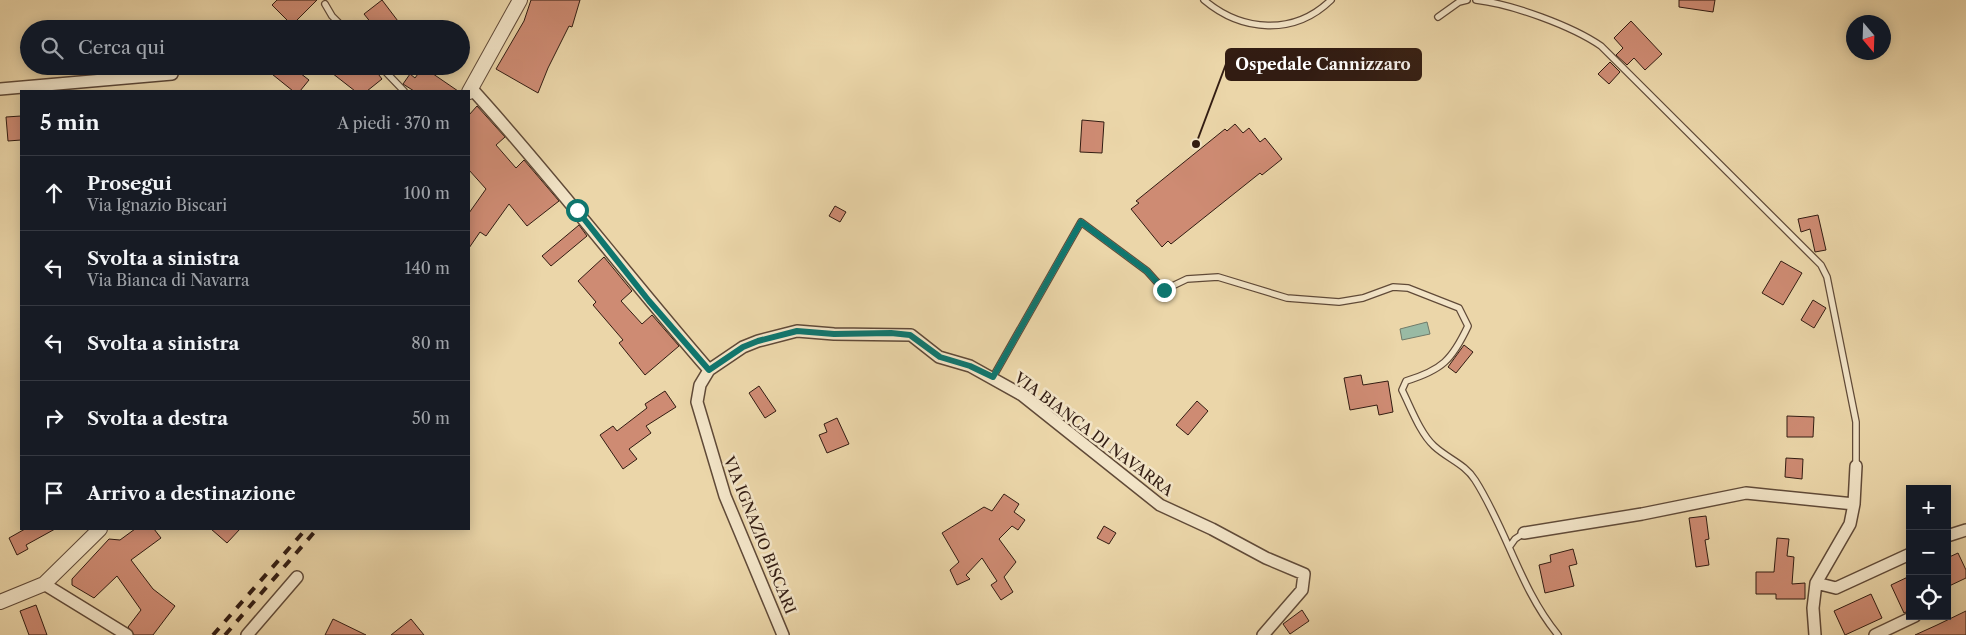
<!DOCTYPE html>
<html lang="it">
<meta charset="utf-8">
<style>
body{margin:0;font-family:"Libre Caslon Text",serif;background:#242831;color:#f1f3f6}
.controls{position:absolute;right:15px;bottom:15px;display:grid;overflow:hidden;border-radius:0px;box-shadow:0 2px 12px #0003}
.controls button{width:45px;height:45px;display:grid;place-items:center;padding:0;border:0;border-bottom:1px solid #363941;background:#171b24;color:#f1f3f6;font:25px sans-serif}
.compass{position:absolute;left:1846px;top:15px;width:45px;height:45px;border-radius:50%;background:#171b24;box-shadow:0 2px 12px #0003;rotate:161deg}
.stop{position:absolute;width:15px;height:15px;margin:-11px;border:4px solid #0f766e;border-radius:50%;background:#fff}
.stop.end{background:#0f766e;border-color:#fff;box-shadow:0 1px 5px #0008}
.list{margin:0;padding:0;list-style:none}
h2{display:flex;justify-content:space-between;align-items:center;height:65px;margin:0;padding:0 20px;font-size:21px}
h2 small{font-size:16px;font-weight:400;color:#9ea1a6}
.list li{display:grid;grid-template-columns:32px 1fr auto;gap:15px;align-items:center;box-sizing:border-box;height:75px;padding:0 20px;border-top:1px solid #363941}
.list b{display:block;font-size:19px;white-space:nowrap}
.list p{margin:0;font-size:16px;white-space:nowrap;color:#9ea1a6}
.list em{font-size:16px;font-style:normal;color:#9ea1a6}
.icon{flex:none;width:28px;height:28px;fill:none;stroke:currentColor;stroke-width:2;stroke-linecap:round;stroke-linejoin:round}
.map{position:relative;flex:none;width:1966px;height:635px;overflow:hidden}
.search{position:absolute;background:#171b24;box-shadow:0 2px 12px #0003;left:20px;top:20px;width:450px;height:55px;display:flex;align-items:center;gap:12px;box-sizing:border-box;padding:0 18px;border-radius:28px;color:#9ea1a6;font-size:19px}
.panel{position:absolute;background:#171b24;box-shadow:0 2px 12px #0003;left:20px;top:90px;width:450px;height:440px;border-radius:0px}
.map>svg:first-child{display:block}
.water{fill:#99baa4;stroke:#707b6a}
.building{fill:#ce8b73;stroke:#321c12}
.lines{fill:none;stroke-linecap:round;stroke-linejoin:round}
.service-casing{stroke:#604a38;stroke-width:8}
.minor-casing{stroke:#604a38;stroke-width:14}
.tertiary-casing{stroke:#604a38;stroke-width:16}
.service{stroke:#f2e4c7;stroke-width:5.5}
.minor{stroke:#f2e4c7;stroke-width:11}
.tertiary{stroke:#f2e4c7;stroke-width:14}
.rail{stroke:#321c12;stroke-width:4;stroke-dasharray:9 9;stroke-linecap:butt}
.route{stroke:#0f766e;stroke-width:6}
.labels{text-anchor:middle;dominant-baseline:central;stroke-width:5;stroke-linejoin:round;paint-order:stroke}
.street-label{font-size:15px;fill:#321c12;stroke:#f2e4c7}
.leader{fill:none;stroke:#321c12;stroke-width:2}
.callout-dot{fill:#321c12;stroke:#f2e4c7;stroke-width:2}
.callout{fill:#321c12;stroke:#321c12;stroke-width:2}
.callout-label{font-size:16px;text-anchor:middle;font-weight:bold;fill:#fff}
</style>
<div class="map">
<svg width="1966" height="635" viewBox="0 0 1966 635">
<rect width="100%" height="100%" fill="#ebd6a9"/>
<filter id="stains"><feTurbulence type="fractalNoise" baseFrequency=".004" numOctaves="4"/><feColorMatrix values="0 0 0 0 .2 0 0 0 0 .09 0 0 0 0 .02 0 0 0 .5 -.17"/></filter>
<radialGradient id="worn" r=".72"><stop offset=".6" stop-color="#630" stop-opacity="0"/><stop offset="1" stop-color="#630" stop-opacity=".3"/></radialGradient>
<!-- water -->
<path class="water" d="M1427,322L1430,334L1402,340L1400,329Z"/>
<!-- building -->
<path class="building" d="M277,0H317L292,25L272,5Z
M382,0L404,29H376L364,14Z
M531,0H580L572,27L569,26L548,68L538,93L496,69L524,21Z
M1679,0H1715L1713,12L1679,7Z
M1631,21L1662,54L1645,70L1634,58L1627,65L1616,55L1623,48L1614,38Z
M1610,62L1620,72L1609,84L1598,74Z
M262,66H291L309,80L300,91H293Z
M323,66H372L382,79L367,91H355Z
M423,67L458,91H414L403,84L410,74L415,78Z
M477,106L505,137L496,145L516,168L524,160L559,201L527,226L509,204L486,236L480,232L469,248V213L486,189L469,170V115Z
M21,116V140L8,141L6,117Z
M1082,120L1104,122L1102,153L1080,152Z
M1235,124L1243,133L1249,128L1260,142L1265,138L1282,159L1262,175L1260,173L1171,244L1168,241L1162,247L1131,209L1139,203L1136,201L1225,129L1227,131Z
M835,206L846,212L840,222L829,216Z
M1818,215L1826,250L1815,252L1810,229L1801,232L1798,219Z
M579,225L587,236L551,266L542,256Z
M604,257L632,291L621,301L642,324L652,315L679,346L645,375L619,343L623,340L593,305L596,302L578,281Z
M1781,261L1802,273L1783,305L1762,293Z
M1813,300L1826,308L1814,328L1801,320Z
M1464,345L1473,352L1456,373L1448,367Z
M1361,375L1363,385L1388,381L1393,412L1379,415L1377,405L1350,410L1344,378Z
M759,386L776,411L765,418L749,393Z
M665,391L676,407L646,426L651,433L629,449L637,459L623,469L600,435L613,426L617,431L647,408L645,404Z
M1197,401L1208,411L1188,435L1176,425Z
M1787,416L1814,417L1813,437H1787Z
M837,418L849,444L827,453L819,435L827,432L824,424Z
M1786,458L1803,459L1802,479L1785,477Z
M1004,494L1019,504L1014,512L1025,520L1018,530L1012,526L999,539L1016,562L1004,577L1013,592L1001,600L991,585L997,581L982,558L966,575L970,579L957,585L950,570L959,562L942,533L984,507L992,511Z
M1706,516L1709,539L1705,540L1709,565L1696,567L1689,518Z
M1104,526L1116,533L1109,544L1097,538Z
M25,529H55L26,545L28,549L17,555L9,538Z
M135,529H154L161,538L131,560L153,589L175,606L153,635H134L128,627L141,610L117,576L94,598L72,585V579L109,539L120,540Z
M211,529H240L227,543Z
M1777,538L1789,539L1787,556L1794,557L1792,584L1805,583V599H1776V594H1756V572H1774Z
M1573,549L1577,564L1569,566L1574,586L1545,593L1539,565L1551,562L1550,555Z
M1958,553L1966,570V578L1947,587V558Z
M1910,576V610L1904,613L1891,585Z
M1871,594L1882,618L1845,635L1834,611Z
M36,605L47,635H29L20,611Z
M1302,610L1309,621L1290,634L1283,624Z
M1966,611V635H1915L1937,625Z
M333,619L366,635H325Z
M411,619L424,635H391Z"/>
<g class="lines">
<!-- service casing -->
<g class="service-casing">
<path id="service" d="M1204,0C1242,32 1294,36 1331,0
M1476,0C1512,4 1572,26 1601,46L1821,265L1827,277L1856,422V466
M325,4L332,16L345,29
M1438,17L1459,2L1467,0
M380,66L404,91
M993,377L1081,222L1147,271L1164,290L1187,279L1218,277L1287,298L1339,302L1363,298L1393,287L1408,288L1459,308L1468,326C1452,360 1442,370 1406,381L1402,390C1411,408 1420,433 1434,446C1448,459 1465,464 1475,480C1507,530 1520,589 1558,635
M1510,546L1515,539L1524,533"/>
</g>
<!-- minor casing -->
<g class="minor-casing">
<path id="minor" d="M471,88C554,179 628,277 709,370L700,385L697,402L725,496L783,635
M0,89L172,74
M709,370L743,347L758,341L797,331L834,334L911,335L939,357L970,366L1022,395L1160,505L1212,529L1266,558L1304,574L1302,590L1263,635
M1524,533L1642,514L1746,493L1854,504
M1947,536L1966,530
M1816,583L1836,588L1910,554
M44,584L127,635
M247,635L297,577
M1815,635L1813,608L1816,583L1850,524L1854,504L1856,466
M1875,635L1915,616"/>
</g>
<!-- tertiary casing -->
<g class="tertiary-casing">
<path id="tertiary" d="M469,92L520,0
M0,602L44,584L100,529"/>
</g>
<!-- service -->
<use href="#service" class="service"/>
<!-- minor -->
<use href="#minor" class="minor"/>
<!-- tertiary -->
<use href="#tertiary" class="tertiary"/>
<!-- rail -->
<path class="rail" d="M213,635L306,529
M225,635L317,529"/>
</g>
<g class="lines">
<!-- route -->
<path class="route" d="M577,210L649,301L709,370L743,347L758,341L797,331L834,334L891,333L910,335L940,357L970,366L993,377L1081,222L1147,271L1164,290"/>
</g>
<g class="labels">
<!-- street labels -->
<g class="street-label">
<text transform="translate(1094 434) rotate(37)">VIA BIANCA DI NAVARRA</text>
<text transform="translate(760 535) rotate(68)">VIA IGNAZIO BISCARI</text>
</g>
</g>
<!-- callouts -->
<path class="leader" d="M1196 144L1226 64"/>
<circle class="callout-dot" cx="1196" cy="144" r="5"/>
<rect class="callout" x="1226" y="49" width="195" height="31" rx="5"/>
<g class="callout-label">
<text x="1323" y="70">Ospedale Cannizzaro</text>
</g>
<rect width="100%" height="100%" filter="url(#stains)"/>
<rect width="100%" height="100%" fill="url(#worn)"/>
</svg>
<div class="controls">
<button>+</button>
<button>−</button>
<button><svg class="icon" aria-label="locate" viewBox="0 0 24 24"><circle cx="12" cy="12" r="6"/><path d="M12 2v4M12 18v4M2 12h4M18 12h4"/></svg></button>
</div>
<svg class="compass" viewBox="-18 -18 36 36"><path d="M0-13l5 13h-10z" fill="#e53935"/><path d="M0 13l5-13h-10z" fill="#9ea1a6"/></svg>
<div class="stop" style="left:577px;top:210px"></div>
<div class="stop end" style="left:1164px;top:290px"></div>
<div class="search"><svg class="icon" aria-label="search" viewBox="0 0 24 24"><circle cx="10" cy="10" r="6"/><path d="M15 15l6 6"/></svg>Cerca qui</div>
<section class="panel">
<h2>5 min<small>A piedi · 370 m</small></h2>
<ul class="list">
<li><svg class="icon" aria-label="ahead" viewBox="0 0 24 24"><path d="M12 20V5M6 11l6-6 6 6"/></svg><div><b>Prosegui</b><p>Via Ignazio Biscari</p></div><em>100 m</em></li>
<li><svg class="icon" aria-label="left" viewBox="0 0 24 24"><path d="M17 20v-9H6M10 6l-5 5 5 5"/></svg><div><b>Svolta a sinistra</b><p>Via Bianca di Navarra</p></div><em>140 m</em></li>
<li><svg class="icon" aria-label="left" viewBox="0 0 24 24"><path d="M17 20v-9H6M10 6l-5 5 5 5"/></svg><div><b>Svolta a sinistra</b></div><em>80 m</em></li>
<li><svg class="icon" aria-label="right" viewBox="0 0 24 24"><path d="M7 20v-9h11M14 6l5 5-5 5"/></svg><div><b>Svolta a destra</b></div><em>50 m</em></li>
<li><svg class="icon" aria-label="arrive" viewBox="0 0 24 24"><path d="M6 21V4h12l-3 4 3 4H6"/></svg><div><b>Arrivo a destinazione</b></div></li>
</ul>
</section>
</div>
